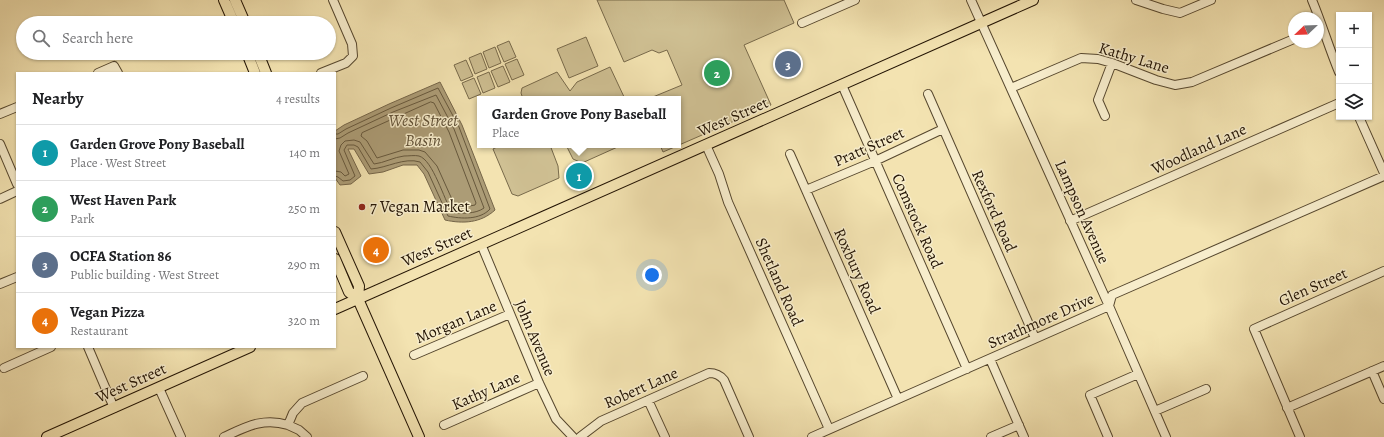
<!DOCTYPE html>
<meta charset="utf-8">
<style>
body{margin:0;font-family:Alegreya,serif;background:#f6f6f6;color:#202124}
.controls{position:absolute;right:12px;top:12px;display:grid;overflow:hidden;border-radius:0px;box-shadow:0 1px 3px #0004}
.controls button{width:36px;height:36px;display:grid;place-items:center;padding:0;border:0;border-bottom:1px solid #e0e0e0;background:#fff;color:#202124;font:20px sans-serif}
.compass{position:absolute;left:1288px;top:12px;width:36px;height:36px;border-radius:50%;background:#fff;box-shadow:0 1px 3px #0004;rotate:247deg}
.you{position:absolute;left:652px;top:275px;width:14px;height:14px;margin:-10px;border:3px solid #fff;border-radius:50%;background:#1a73e8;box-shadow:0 0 0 6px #1a73e833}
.badge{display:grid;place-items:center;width:26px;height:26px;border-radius:50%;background:#2563eb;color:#fff;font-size:13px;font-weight:700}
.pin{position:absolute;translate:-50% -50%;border:2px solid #fff;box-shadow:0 1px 4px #0006}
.popup{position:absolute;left:477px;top:96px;width:204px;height:52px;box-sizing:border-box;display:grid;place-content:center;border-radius:0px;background:#fff;filter:drop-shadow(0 1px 3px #0005);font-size:13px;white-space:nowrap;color:#757577}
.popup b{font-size:15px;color:#202124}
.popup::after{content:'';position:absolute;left:50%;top:100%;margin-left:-8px;border:8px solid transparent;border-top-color:#fff}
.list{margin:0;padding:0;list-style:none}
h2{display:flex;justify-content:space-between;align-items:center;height:52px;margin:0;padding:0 16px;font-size:17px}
h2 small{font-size:13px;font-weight:400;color:#757577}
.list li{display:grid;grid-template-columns:26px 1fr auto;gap:12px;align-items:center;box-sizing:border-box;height:56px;padding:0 16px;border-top:1px solid #e0e0e0}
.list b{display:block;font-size:15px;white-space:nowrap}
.list p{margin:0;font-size:13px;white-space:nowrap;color:#757577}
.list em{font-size:13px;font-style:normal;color:#757577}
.icon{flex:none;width:22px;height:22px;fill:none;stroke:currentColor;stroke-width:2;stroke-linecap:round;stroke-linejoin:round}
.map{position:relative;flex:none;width:1384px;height:437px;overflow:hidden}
.search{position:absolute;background:#fff;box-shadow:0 1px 3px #0004;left:16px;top:16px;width:320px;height:44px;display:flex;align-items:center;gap:10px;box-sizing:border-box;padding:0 14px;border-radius:22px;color:#757577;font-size:15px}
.panel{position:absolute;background:#fff;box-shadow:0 1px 3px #0004;left:16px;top:72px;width:320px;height:276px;border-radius:0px}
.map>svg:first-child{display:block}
.green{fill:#cfc093;stroke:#786a4b}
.water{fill:#ac9c76;stroke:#756548}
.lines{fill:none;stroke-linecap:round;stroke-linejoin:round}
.shore{stroke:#67583c;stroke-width:1}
.minor-casing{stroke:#56472e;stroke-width:10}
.major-casing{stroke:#221303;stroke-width:12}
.minor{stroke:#f7edcc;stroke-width:8}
.major{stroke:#f3e3b1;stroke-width:10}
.poi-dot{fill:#8f2418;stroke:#f7edcc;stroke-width:1.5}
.labels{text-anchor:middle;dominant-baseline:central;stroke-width:3;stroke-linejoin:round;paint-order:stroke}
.street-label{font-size:16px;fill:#221303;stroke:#f7edcc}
.poi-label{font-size:16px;fill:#221303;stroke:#f7edcc;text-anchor:start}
.water-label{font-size:17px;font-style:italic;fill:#605137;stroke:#f7edcc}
</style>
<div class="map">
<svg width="1384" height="437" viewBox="0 0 1384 437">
<rect width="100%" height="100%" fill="#f3e3b1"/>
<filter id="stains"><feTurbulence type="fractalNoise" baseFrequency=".005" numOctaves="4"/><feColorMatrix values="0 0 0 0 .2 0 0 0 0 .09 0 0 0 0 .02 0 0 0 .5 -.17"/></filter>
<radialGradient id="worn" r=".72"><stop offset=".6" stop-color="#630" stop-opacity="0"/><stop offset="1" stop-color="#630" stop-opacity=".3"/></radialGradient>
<!-- green -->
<path class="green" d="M597,0H784L794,23L744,45L771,105L663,152L660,145H678V99H648L682,85L667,50L659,53L652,50L624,62Z
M586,37L598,66L569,78L557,49Z
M509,41L516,57L504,62L497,46Z
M495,47L501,63L489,68L483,52Z
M481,53L487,69L475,74L469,58Z
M517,59L524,75L512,80L505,64Z
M466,60L473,76L461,81L454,65Z
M503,66L510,82L498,87L491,71Z
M610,67L625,99H523L521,93L522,88L557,72L570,91L577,82Z
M489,72L495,88L483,93L477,77Z
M474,78L481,94L469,99L462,83Z
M501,145H550L558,166L559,178L518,196L512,194L493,149Z
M566,145H622L582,163L573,159Z"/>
<!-- water -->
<path class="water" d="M440,82L462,125L495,210C481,223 463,224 445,220L424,174L417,165H403L383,172L369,174L354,149H348L361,176L351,184L340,185L335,178V131L344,125L389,104Z"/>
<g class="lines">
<!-- shore -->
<path class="shore" d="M431,102L434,103L449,132L476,203L475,205L459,208L455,206L437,166L425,152L419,150H403L377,158L367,141L361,136L362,133Z
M335,134H338L346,129L391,108L438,88L459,127L490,209C480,220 461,219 448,216L428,172L420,162C404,157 387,168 371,169L358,147L354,145H347L344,150L355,176L350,180L343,181L338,177L335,176
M335,139L340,138L348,133L393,112L436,95L454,129L484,208C476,214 461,214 452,212C444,200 433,160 419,156C415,155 409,156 404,156C394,157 384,163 374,164L360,142L354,140L345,141L341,145L339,151L349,174L345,176L341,172L335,171"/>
<!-- minor casing -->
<g class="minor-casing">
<path id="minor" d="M971,0L1109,306L1166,437
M1136,0L1163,9L1180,13L1211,0
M1312,0C1322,24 1329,48 1339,72
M802,23L855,0
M98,73L114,66L118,73
M321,73L346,63L353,56L352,44L333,0
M842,85L967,369
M1011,88L1081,58L1098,59L1112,63L1156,80L1175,85L1192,82L1294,39
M928,94L1035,338
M0,114L17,107
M1105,116L1098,100L1112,63
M1359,117L1384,173
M0,144L17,184
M706,145L719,174L728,202L829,429
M790,154L898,399
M806,190L875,161L943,129
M0,199L17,191
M1070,221L1339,103
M481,244L539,383L556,419L573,437
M0,284L17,277
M88,347L114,408
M414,355L510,314
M990,359L1024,437
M4,368L51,347
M1372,371L1384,399
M159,388L181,437
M648,400L665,437
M1287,408L1384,366
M1155,411L1206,389
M288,425L299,430L307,437
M444,425L539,383
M224,437C246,427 263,417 288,425L293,413L302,403L363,376
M580,437L601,421L709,373C716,373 720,375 724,380L749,437
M812,437L1109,306L1112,295L1384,176
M991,437L1019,425
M1108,437L1090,395L1138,374
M1300,437L1254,329L1384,271"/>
</g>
<!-- major casing -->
<g class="major-casing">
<path id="major" d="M224,0L234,23
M235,0L245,23
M247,53L255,73
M258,53L266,73
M335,232L359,286L358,299
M335,259L349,292L358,299L419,437
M335,309L1033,0
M47,437L250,347"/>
</g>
<!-- minor -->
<use href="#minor" class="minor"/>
<!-- major -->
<use href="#major" class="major"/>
</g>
<!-- markers -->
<circle class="poi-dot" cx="362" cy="207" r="4"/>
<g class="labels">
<!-- street labels -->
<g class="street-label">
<text transform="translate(1134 58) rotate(17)">Kathy Lane</text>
<text transform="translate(733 117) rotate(-24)">West Street</text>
<text transform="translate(869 147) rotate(-24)">Pratt Street</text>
<text transform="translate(1199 149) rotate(-24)">Woodland Lane</text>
<text transform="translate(994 211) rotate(66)">Rexford Road</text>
<text transform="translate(1082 212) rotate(66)">Lampson Avenue</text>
<text transform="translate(917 221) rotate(66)">Comstock Road</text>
<text transform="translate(437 247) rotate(-24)">West Street</text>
<text transform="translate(857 271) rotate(66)">Roxbury Road</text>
<text transform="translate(779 282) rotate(66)">Shetland Road</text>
<text transform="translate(1313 287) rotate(-24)">Glen Street</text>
<text transform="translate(1041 321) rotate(-24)">Strathmore Drive</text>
<text transform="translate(456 322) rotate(-23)">Morgan Lane</text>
<text transform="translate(535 338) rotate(67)">John Avenue</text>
<text transform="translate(131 383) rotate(-24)">West Street</text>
<text transform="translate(641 388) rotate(-24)">Robert Lane</text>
<text transform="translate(486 391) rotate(-24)">Kathy Lane</text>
</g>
<!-- poi labels -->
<g class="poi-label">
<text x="370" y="207">7 Vegan Market</text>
</g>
<!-- water labels -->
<g class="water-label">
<text x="423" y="120">West Street<tspan x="423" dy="20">Basin</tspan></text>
</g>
</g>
<rect width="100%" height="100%" filter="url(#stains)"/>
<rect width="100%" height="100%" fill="url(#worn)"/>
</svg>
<div class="controls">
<button>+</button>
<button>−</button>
<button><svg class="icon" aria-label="layers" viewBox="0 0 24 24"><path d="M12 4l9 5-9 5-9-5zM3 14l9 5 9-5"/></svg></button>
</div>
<svg class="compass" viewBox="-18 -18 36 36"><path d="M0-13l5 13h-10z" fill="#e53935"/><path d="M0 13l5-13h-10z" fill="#757577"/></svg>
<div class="you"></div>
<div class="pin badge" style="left:579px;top:176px;background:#0f9aa8">1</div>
<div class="popup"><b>Garden Grove Pony Baseball</b>Place</div>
<div class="pin badge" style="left:717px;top:73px;background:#2e9e5b">2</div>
<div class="pin badge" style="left:788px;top:64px;background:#5c6f8a">3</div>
<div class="pin badge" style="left:376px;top:250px;background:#e8710a">4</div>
<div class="search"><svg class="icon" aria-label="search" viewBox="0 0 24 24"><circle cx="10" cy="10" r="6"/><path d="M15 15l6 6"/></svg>Search here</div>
<section class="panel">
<h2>Nearby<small>4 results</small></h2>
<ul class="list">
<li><span class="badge" style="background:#0f9aa8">1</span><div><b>Garden Grove Pony Baseball</b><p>Place · West Street</p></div><em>140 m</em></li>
<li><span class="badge" style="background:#2e9e5b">2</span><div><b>West Haven Park</b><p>Park</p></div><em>250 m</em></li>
<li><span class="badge" style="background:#5c6f8a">3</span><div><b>OCFA Station 86</b><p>Public building · West Street</p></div><em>290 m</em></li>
<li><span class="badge" style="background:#e8710a">4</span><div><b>Vegan Pizza</b><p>Restaurant</p></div><em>320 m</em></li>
</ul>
</section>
</div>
